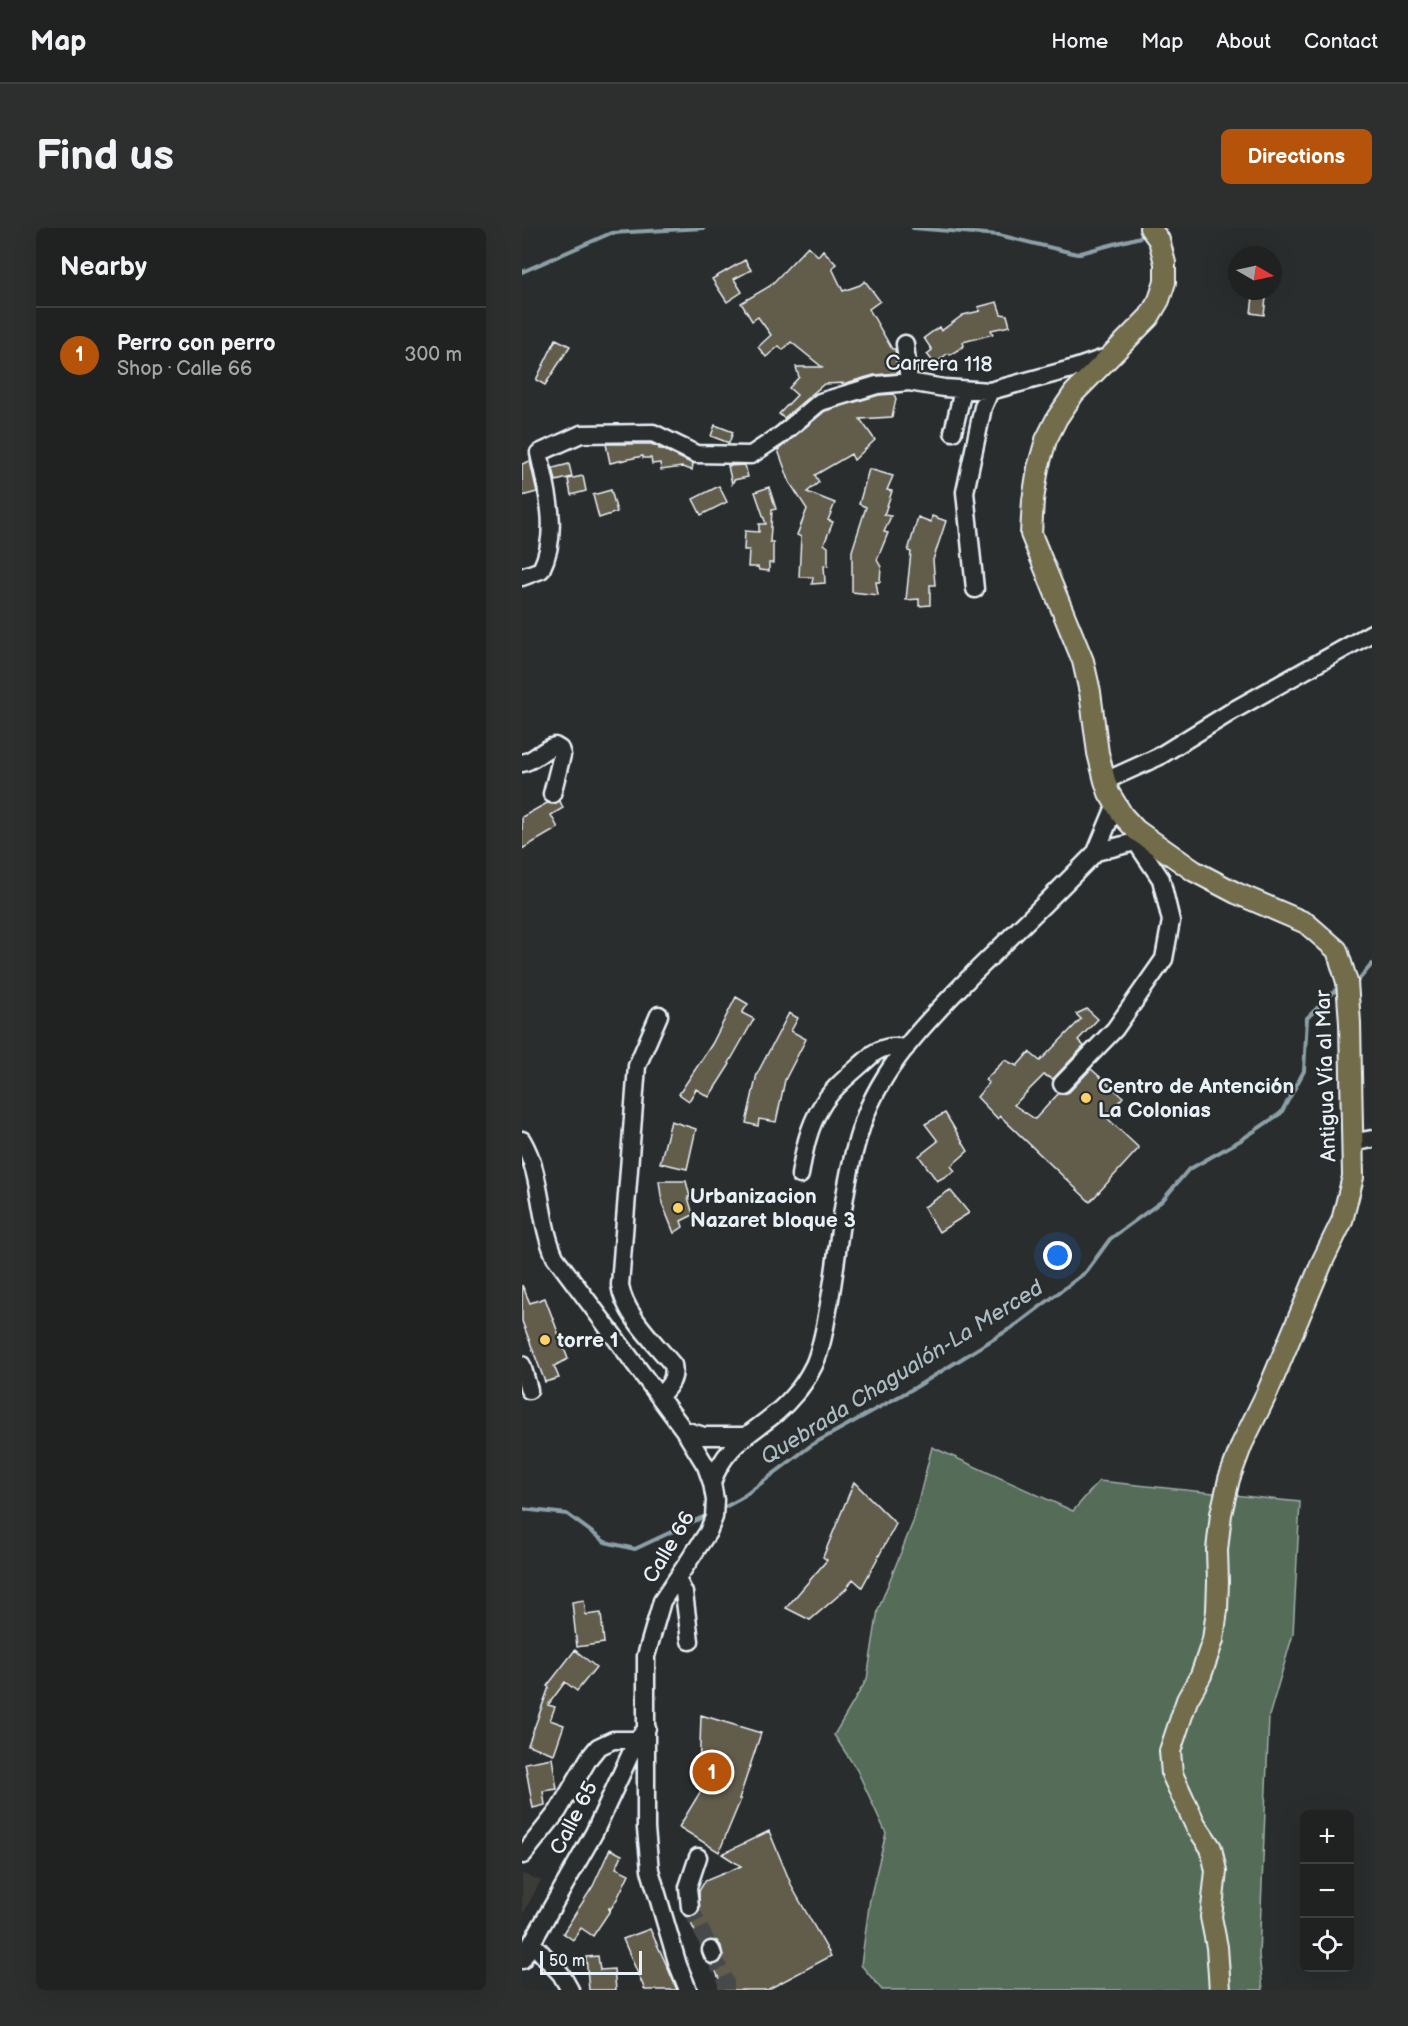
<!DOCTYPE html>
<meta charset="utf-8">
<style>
body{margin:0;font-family:"Balsamiq Sans",sans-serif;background:#2d2f2f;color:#f1f3f6}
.controls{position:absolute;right:18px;bottom:18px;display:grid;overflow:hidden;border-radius:9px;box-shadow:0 6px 24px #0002}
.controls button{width:54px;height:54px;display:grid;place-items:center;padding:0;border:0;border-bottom:2px solid #3d3f40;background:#202222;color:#f1f3f6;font:30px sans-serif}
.compass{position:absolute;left:706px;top:18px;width:54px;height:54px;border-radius:50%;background:#202222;box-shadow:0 6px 24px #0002;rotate:99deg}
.scale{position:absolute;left:18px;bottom:15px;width:102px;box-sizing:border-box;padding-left:6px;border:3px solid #e8f1f8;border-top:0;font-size:16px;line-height:21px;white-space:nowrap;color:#e8f1f8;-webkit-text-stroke:4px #2a2d2e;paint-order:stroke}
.you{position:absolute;left:536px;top:1028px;width:21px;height:21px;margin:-15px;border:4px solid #fff;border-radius:50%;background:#1a73e8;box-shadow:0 0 0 9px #1a73e833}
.badge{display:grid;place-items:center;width:39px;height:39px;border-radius:50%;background:#b45309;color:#fff;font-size:20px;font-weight:700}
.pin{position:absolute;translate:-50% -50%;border:3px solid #fff;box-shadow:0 2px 6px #0006}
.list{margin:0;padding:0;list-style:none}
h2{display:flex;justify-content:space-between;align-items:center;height:78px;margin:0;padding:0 24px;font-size:26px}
h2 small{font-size:20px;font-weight:400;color:#a2a4a5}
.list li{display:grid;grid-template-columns:39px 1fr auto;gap:18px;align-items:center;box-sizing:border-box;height:96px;padding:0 24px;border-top:2px solid #3d3f40}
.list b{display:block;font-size:22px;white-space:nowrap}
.list p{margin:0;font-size:20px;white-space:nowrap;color:#a2a4a5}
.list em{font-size:20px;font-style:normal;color:#a2a4a5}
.icon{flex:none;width:33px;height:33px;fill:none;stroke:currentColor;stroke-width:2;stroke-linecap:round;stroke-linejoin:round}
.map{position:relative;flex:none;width:850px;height:1762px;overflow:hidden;border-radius:9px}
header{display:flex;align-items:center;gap:36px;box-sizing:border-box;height:84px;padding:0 30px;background:#202222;border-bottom:2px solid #3d3f40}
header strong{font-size:28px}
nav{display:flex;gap:33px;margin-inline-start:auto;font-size:21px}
.intro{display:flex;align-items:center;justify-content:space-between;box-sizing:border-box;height:144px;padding:0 36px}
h1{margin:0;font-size:42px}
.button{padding:15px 27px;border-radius:9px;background:#b45309;color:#fff;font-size:21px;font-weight:700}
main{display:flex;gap:36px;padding:0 36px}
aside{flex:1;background:#202222;border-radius:9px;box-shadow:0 6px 24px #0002}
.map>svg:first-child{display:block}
.built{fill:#3b3b37}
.green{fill:#546c59;stroke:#9eaea8;stroke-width:1.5}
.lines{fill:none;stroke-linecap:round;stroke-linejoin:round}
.stream{stroke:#8ca0a8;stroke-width:4}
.building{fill:#625c4b;stroke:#e8f1f8;stroke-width:1.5}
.minor-tunnel{stroke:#464a4c;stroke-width:16;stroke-dasharray:16 8;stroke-linecap:butt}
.minor-casing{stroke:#e8f1f8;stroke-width:21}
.major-casing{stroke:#e8f1f8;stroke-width:24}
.minor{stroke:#2a2d2e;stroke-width:16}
.major{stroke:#736c4b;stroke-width:20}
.poi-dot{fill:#ffd166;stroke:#2a2d2e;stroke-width:2}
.labels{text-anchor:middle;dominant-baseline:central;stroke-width:4.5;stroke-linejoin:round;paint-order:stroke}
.street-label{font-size:21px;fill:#e8f1f8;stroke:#2a2d2e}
.poi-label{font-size:21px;font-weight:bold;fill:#e8f1f8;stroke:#2a2d2e;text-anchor:start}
.water-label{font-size:22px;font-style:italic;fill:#aabbc3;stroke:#2a2d2e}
</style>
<header>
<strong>Map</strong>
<nav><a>Home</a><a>Map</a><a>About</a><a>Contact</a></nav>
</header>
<div class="intro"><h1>Find us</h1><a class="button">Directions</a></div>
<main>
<aside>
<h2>Nearby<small></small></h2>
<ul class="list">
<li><span class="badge">1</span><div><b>Perro con perro</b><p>Shop · Calle 66</p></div><em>300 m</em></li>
</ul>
</aside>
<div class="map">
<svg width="850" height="1762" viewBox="0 0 850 1762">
<rect width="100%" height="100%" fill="#2a2d2e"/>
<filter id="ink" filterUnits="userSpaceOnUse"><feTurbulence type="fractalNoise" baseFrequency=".0167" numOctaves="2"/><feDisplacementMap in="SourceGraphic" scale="12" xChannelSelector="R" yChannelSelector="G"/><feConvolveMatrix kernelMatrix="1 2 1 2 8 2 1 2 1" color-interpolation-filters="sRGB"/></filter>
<g filter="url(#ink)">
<!-- built -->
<path class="built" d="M0,1646L19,1652L0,1688Z"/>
<!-- green -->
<path class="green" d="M410,1219L551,1283L577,1253L778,1274L771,1406L747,1488L737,1727L741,1762H360L339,1737L348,1671L364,1605L335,1542L312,1507L345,1451L356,1382L391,1294Z"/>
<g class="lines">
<!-- stream -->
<path class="stream" d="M391,0L477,7L555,26L618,9
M0,44L89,5L182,0
M835,754L850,736
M203,1279L218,1271L291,1216L394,1159L494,1097L564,1044L588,1011L640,973L666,942L719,912L759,885L782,843L785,790L819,757
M0,1281L45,1286L83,1314L113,1321L181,1289"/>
</g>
<!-- building -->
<path class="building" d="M286,18L296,28L301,22L314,36L310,40L321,63L338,57L343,53L358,73L347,81L370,121H373L375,145L352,147L324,155L302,156L262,190L257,186L275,167L267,160L277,149L274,139H300L269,114L261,122L257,118L244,129L236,119L249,107L236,89L230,93L219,75L248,58Z
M223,32L229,42L212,51L220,64L205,74L190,51Z
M731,69L744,70L742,87L729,85Z
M475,74L479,86L485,87L488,98L469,102L471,106L441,114L442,118L428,127L426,125L413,136L405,126L410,122L402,110L417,99L419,103L441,87L458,83L456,79Z
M34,111L48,118L23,157L14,152Z
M372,166L374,171L370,189L338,191L353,212L332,232L329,226L293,247L297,254L285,264L313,275L306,292L311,294L302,316L306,319V338L302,337L303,355L290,356L291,349H277L279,309L275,307L285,281L268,255L256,222L303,183L357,167Z
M193,197L211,204L207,215L189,208Z
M84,216H129L137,219V221H140L171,236L170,242L160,239L139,242L138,235L130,236L129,230H121V228L88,235Z
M8,233L15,264L0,268V236Z
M47,236L50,249L34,253L31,240Z
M223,237L226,249L212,252L210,256L206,238Z
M347,241L371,248L365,262L370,263L362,287L369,288L362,304L366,305L355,332L359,339L358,354H354L356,367L330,364V323L344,279L337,276Z
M61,248L64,263L49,267L46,251Z
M197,258L205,274L179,287L171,271Z
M247,259L254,281L250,282L248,314H251V335H247V343L237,342L236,339H226L227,322H222L223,303L237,304V296H244L233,264Z
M89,262L95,284L77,290L71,267Z
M410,288L424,293L411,332L413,357H408V377L397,378V371L384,372L389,324L386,323L396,289L409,294Z
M38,573L41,580L29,587L36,600L0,621V589L25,575L32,576Z
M214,769L226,776L220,785L232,791L207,835L208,836L187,869L174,861L167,873L157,866L190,816Z
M565,781L576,791L556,812L562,818L531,851L522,847L492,877L513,891L536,866H542L547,864L569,841L601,869L584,889L617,920L568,974L478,888L476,891L455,869L467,855L463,852L483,832L495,838L507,824L518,833L559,791L554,786Z
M267,785L276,790L269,803L284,811L263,852L254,894L237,891L236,898L224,895L235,846Z
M423,885L446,923L429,938L433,943L415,953L397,928L416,913L403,896Z
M149,893L174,901L165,941L138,935Z
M137,953H164L168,969H166L171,987L159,993L161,999L152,1005L140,975Z
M428,962L447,985L417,1004L402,979Z
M0,1057L8,1075L23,1070L46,1131L32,1138L37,1150L23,1154L0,1093Z
M332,1254L374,1296L340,1359L331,1351L324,1361L288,1392L264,1380L305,1332L301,1329Z
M62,1372L64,1387L79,1385L82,1415L55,1419L50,1374Z
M53,1422L74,1439L55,1463L43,1454L26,1477L33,1479L28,1492L42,1497L32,1526L6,1517L27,1459L25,1458Z
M179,1487L239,1505L217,1571H219L197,1624L157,1599L186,1551L177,1548Z
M30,1530L35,1561L21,1563L23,1577L11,1580L3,1535Z
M247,1603L271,1661L309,1728L245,1762H202L191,1737L199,1734L201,1729L199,1718L195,1713L190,1712L185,1713L180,1718L166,1689L174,1688L177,1684V1663L183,1653L219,1638L200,1626Z
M88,1621L100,1627L94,1640L107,1646L95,1671L88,1682L87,1679V1684L71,1708L59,1700L51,1712L41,1705L71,1658Z
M128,1701L145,1738L155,1762H123L101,1711Z
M76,1728L78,1742L92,1741L94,1762H67L64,1729Z"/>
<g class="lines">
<!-- minor-tunnel -->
<path class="minor-tunnel" d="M168,1679L189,1722
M191,1727L204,1754V1762"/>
<!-- minor casing -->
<g class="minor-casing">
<path id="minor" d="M383,116L387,154
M431,204L441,162
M0,349L19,342C38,304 25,263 17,225L59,206L131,205L174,226L229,227L259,207L298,174L355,157L387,154L422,160L468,163L553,140L588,128
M453,361L443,264L461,179L468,163
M0,535C13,533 20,521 33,518L38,521L40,527L30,566
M583,553L636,529L712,482L850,405
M594,576L574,624L625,611
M137,787L115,838L98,1057C102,1086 133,1115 151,1137C154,1151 147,1158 138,1168
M540,856L593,801L642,731L649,693L639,651L614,614
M0,912C21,948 16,991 33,1029L162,1202L184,1238L190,1255L193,1272L192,1289L186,1304L140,1373L124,1428V1601L128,1642L156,1737L166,1762
M830,915L850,911
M278,947C282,923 286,900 299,879C311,858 334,842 352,825C364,818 371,818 384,820
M0,1137L7,1162
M162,1202L182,1208H222
M190,1255C206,1207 244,1202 272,1167C280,1159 287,1147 292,1137C301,1117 304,1092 308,1071C318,1013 321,953 340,897C359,838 409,789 452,745C493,705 534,665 574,624
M155,1351L162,1365L168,1413
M1,1627L36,1583L67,1530L76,1519L91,1512H115
M168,1679L166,1659L176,1629
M10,1715L39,1746L48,1762
M189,1722L191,1727
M0,1732L72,1605L115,1512L125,1500"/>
</g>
<!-- major casing -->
<g class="major-casing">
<path id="major" d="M628,0L637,12L643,35V54L637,72L627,89L552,165L535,190L524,212L516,240L511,272L509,306L561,433L568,464L576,525L583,553L587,565L601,588L614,602L672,643L714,665L784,695L815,722L825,754L828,795L831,949L820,993L801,1032L745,1165L720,1216L707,1251L699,1286L695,1322L696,1354L695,1382L691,1412L679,1447L665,1472L648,1523L650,1546L673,1596L689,1620L694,1643L689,1689L695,1719L698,1762"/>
</g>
<!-- minor -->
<use href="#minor" class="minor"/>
<!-- major -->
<use href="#major" class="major"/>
</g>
</g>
<!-- markers -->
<g class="poi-dot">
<circle cx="564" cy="870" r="6"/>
<circle cx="156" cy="980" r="6"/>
<circle cx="23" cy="1112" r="6"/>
</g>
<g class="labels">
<!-- street labels -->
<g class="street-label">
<text transform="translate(417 136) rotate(1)">Carrera 118</text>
<text transform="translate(804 848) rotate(-92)">Antigua Vía al Mar</text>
<text transform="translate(147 1319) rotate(-59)">Calle 66</text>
<text transform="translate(52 1590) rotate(-63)">Calle 65</text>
</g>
<!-- poi labels -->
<g class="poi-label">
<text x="576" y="858">Centro de Antención<tspan x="576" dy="24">La Colonias</tspan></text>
<text x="168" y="968">Urbanizacion<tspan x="168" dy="24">Nazaret bloque 3</tspan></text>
<text x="35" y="1112">torre 1</text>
</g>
<!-- water labels -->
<g class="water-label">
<text transform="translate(380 1145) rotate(-32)">Quebrada Chagualón-La Merced</text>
</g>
</g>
</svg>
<div class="controls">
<button>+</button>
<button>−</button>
<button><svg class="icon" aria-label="locate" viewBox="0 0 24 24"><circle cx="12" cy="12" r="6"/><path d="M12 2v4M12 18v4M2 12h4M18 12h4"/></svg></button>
</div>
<svg class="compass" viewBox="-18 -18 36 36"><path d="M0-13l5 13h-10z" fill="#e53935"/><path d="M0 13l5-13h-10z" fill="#a2a4a5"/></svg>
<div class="scale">50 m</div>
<div class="you"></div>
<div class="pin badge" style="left:190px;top:1544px">1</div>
</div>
</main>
